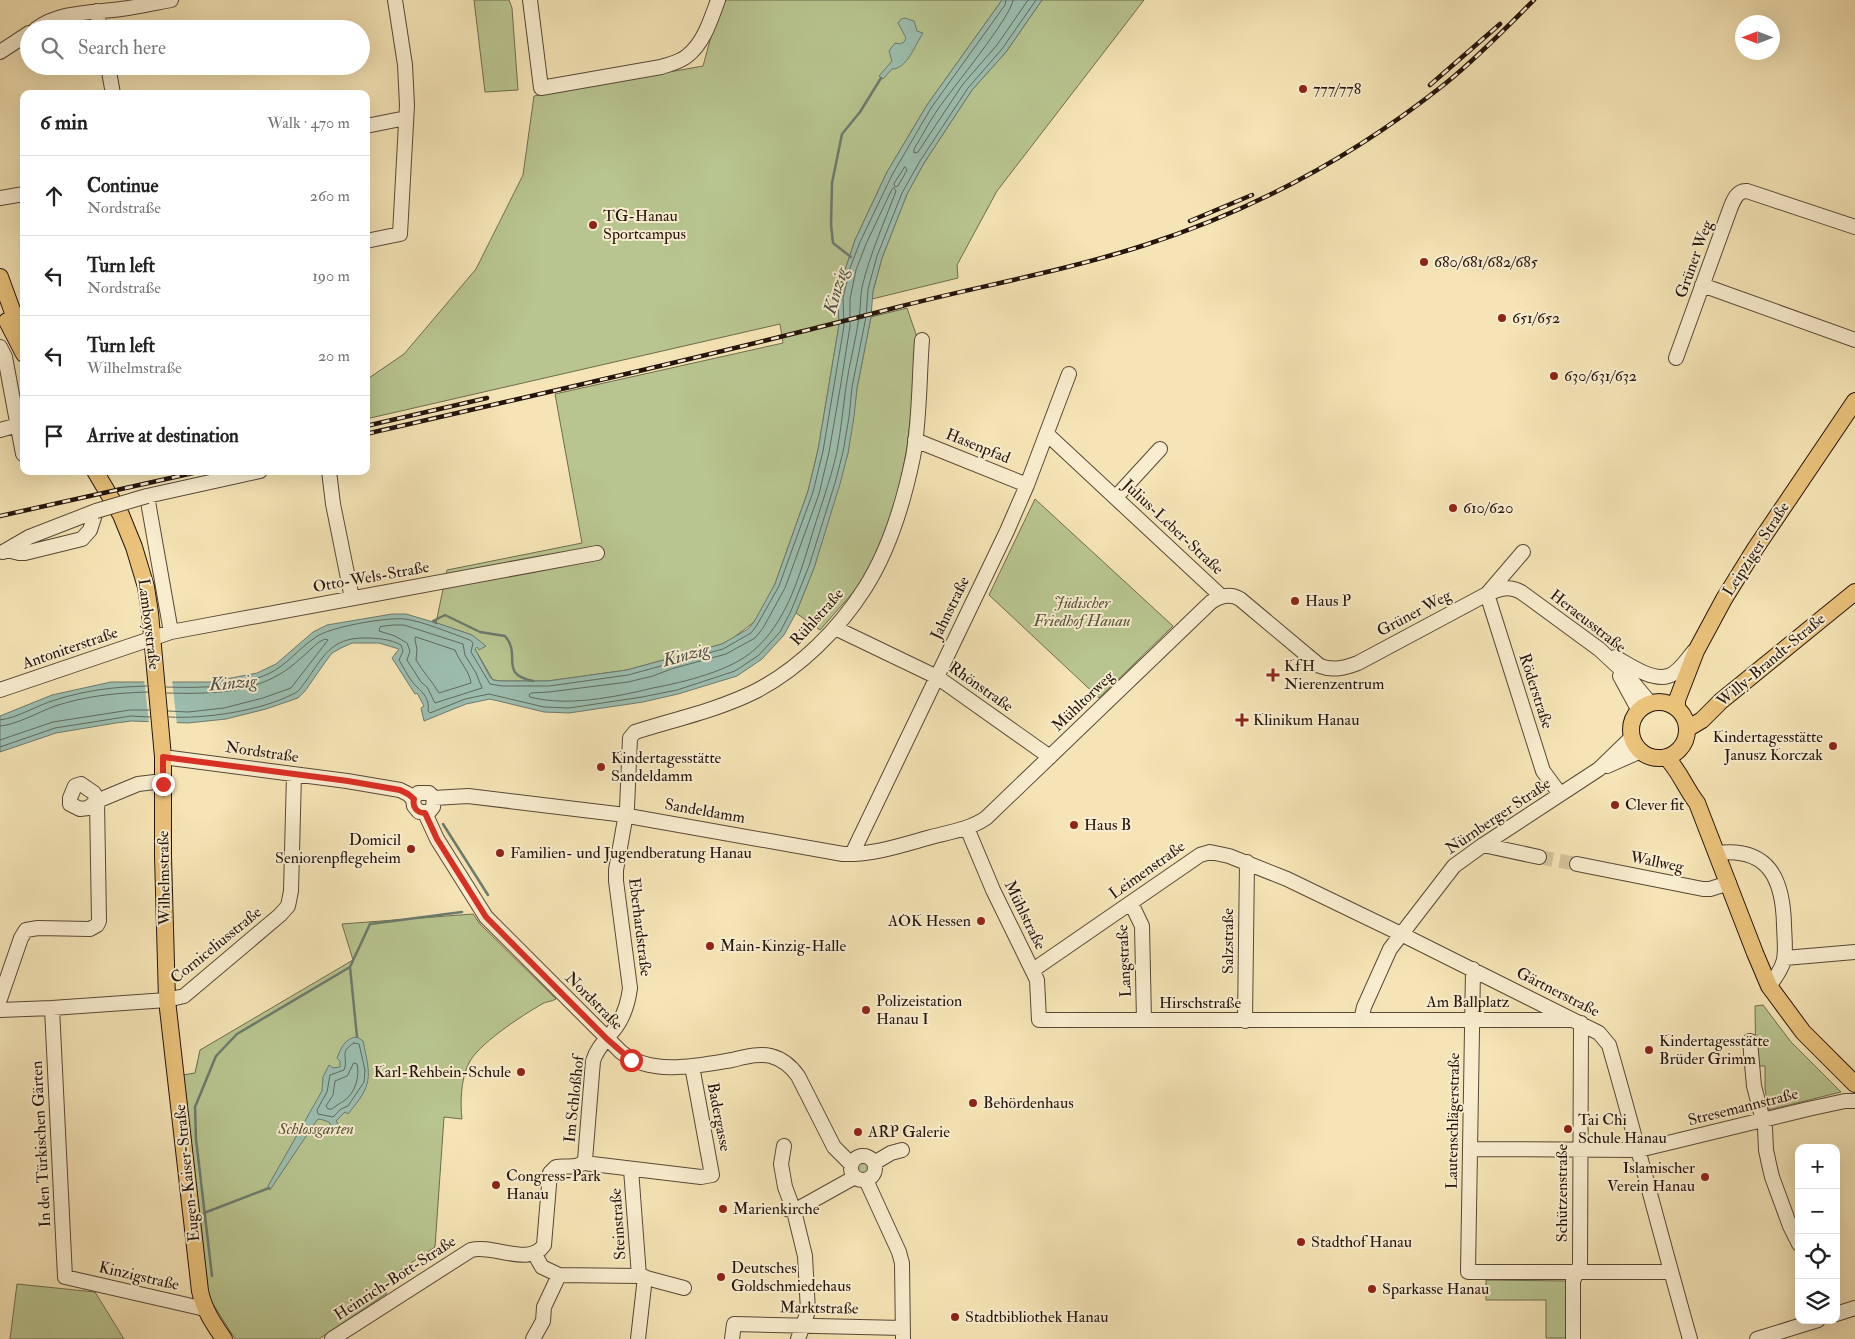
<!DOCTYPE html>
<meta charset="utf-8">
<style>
body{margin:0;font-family:"IM FELL Double Pica",serif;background:#f6f6f6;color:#222}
.controls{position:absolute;right:15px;bottom:15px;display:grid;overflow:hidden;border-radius:10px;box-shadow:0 5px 20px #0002}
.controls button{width:45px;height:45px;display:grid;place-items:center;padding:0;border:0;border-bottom:1px solid #e0e0e0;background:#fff;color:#222;font:25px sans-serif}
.compass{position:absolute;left:1735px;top:15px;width:45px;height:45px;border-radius:50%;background:#fff;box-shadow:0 5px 20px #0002;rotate:270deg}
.stop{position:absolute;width:15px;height:15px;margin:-11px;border:4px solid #d93025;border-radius:50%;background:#fff}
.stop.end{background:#d93025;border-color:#fff;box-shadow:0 1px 5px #0008}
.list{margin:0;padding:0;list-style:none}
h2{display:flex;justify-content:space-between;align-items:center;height:65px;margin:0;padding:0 20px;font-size:21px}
h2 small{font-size:16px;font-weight:400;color:#767676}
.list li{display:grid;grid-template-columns:32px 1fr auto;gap:15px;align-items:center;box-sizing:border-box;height:80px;padding:0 20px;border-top:1px solid #e0e0e0}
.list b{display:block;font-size:19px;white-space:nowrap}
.list p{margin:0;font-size:16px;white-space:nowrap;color:#767676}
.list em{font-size:16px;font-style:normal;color:#767676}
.icon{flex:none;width:28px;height:28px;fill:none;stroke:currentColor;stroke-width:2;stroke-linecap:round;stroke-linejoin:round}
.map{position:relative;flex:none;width:1855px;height:1339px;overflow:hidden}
.search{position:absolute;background:#fff;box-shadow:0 5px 20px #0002;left:20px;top:20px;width:350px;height:55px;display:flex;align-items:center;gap:12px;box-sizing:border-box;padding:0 18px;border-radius:28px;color:#767676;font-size:19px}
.panel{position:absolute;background:#fff;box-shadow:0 5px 20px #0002;left:20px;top:90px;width:350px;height:385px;border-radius:10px}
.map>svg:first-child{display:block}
.green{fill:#b8c590;stroke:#6e6c4e}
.water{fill:#9cbeb0;stroke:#6c7a6f}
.pier{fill:#f5e4b5}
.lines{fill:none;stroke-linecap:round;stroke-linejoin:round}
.shore{stroke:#60695e;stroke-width:1}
.stream{stroke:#6c7a6f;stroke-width:2.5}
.minor-tunnel{stroke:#d6c59c;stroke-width:14;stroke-dasharray:14 7;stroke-linecap:butt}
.minor-casing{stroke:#584837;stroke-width:16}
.major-casing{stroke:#24140d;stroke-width:18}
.minor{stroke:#f8edcf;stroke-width:14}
.major{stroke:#eac27a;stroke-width:16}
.rail-casing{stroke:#24140d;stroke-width:4.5}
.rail{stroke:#f8edcf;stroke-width:2.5;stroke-dasharray:8;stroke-linecap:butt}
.minor-bridge-casing{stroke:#584837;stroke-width:16;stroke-linecap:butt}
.minor-bridge{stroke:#f8edcf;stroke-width:14}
.route{stroke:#d93025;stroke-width:6}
.poi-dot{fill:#8f2418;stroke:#f8edcf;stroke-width:2}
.labels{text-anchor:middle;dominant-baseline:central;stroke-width:4;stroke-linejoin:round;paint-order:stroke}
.poi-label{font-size:16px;fill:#24140d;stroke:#f8edcf;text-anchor:start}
.street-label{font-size:16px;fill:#24140d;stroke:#f8edcf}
.park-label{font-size:16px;font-style:italic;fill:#58523b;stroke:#f8edcf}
.water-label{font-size:18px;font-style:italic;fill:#4e5046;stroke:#f8edcf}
</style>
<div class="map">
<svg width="1855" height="1339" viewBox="0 0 1855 1339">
<rect width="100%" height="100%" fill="#f5e4b5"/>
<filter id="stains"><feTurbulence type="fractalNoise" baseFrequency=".004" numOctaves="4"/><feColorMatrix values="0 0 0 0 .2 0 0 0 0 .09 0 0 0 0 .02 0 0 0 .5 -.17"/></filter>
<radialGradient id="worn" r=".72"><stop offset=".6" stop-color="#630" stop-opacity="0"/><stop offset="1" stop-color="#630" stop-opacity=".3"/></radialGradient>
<!-- green -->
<path class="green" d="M474,0H509L512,8L518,90L485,92Z
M721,0H1002L927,105L887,172L855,240L846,267L838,298L839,325L818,450L808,491L775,584L761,611L754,622L733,638L722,644L627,670L548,681H502L493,680L475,649L477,647L472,635L436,623L447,570L582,543L555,394L783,343L780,324L366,419V380L404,354L476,269L523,175L534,96L703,66Z
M1042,0H1144L997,191L957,265L958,278L872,299L873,291L882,258L907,194L924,163L972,90L1006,52Z
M907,308L919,343L907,448L897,500L880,549L864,580L820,630L796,613L814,568L848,453L857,388L871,317Z
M1035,499L1173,626L1099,698L989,595Z
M473,914L480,924L556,999C551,1002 547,1001 542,1004C523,1015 476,1045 468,1065C461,1080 460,1103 462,1119L444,1117L435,1247L390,1277L386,1294L319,1339H235L208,1296L183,1075L195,1073L200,1050L353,960L342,924Z
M1763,1005L1791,1042L1841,1092L1769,1110L1765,1089V1066H1756L1755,1006Z
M855 1167a8 8 0 1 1 16 0a8 8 0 1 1-16 0Z
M1486,1280L1567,1281V1338H1546V1300H1486Z
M17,1284L95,1292L124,1339H10Z"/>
<!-- water -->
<path class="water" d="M1002,0H1042L1006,52L972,90L924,163L907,194L882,258L873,291L871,317L857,388L854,417L848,453L840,484L814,568L796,613L784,635L762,659L737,676L678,694L643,702L569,713L544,712L490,699L466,704L424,721L421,708L424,706L417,693L415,694L392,658L399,649L379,643H352L341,648L332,653L326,661L305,691L298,698L266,709L226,719L188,723L131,721L116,723L56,733L0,752V716L52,695L111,682H211L257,673L276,664L313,632L327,625L392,614H406L440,624L472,635L486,646L479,650L477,647L475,649L490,677L493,680L502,681H548L627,670L722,644L748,629L754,622L775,584L808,491L818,450L839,325L838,298L846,267L855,240L887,172L927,105Z
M905,18L914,21L917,31L923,33C915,45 907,69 892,69L883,79L879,76L892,61L889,51L895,43L900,44L904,42L906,38L898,23L901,19Z
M357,1037L363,1041C371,1078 373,1084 348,1114L345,1112L336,1121L340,1126L333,1129L329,1122L320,1119L317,1120L270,1190L268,1186L322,1091L323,1077L329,1065L333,1068L340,1067V1061L337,1058C341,1048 345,1038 357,1037Z"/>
<!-- pier -->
<path class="pier" d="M144,679H172L177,725L149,724Z"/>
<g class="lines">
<!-- shore -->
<path class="shore" d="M1013,0C1012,16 951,90 938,109C929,122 922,136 914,149V153L918,152L963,84L997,45L1028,0
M905,167L907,170L898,186L895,187L894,184Z
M894,188L896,191C884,223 870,254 862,287C860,297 861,307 859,317C856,340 849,364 846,387C843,408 841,430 837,451C830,483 818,513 809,545C797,583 785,623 754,650C731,671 684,682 653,688C615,697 568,707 530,697L529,695L531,693L549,692L628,682L653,676L671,669L726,654L755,638L763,628L785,588L819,494L829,452L840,389L850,326V299L856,270L866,244L892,189Z
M393,625H404L463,644L465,655L476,673L482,688L435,703L427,687L421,682L407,660L410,651L407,643L395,636L379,631L380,627Z
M416,637L455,650C459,661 470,672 471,683L439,693C432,681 423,672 416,660L417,649L415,640Z
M166,687C199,688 236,688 268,674C286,666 299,648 316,637C329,627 387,617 405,619C425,622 450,633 470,640L473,643L471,652L490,684L502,686H549L628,675L723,649L751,633L757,625L779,586L813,492L823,451L844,326L843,298L850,268L860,242L892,175L931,108L1005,5L1006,0
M167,693C204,694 247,694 280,674C294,666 307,652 319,642L325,639L328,640L291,688L263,698L224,708L188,712L168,711
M169,717C204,719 261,711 293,694C299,692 302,686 306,681C323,657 331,638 364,638C377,638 390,639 401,645L403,651L399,660C404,668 410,681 417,687C424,693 430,701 428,711L430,713L465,699L489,694L544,707L569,708L642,697L677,690L735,671L759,655L780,632L791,611L809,566L835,483L843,452L849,417L852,387L866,317L868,289L877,256L902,193L920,161L968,88L1002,49L1036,0
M0,720C17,718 38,705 55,700C87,690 113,687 147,686
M0,726C16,725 39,712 55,706C86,696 115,693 148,692
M0,740L53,722L130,710H149
M0,747L55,728L131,716L150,717
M354,1043L359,1044L365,1070L364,1082L348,1106L341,1109L333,1117L318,1114L317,1110L327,1092L330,1075L344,1070C349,1058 338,1052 354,1043Z
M354,1063L357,1064C360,1076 355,1093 345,1100C340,1104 336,1105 332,1109H328L326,1106L333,1095L335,1081L347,1076Z"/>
<!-- stream -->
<path class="stream" d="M851,257L833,243L831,225L832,183L842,134L860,112L881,78
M436,623L433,621L445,615L480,632L505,636C522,655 498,674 533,681
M443,824L488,895
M350,967L357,1037
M204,1213L269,1188
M212,1276L196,1139L195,1107L216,1056L237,1034L350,967L370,924L462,912"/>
<!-- minor-tunnel -->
<path class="minor-tunnel" d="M1539,857L1577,864"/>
<!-- minor casing -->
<g class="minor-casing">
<path id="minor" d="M530,0L541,88L661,67C670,64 680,62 687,56C704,43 711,19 718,0
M97,11L100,29
M36,29C61,11 92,13 121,9C138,7 155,3 171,0
M0,52L29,33
M108,66L113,94
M366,126L406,118
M0,198L24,194
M366,241L400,234L407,105L405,65L395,0
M1702,285L1855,340
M0,347L5,357L23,454
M1676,358L1730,209C1733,201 1737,190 1747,191L1855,227
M0,430L18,425
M1047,434L1221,596
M915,440L1027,485
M329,471L333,504L352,598
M1116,497L1160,449
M7,550L19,553H25L82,539L90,530L96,511
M3,552L29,537L96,511
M1487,594L1543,771L1560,794
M1487,594L1523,552
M835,628L937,677L1050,757
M171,632L147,496L260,471
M1615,657C1629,665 1652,681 1668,676C1679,673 1687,659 1694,651
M1620,676L1639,711
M0,690L171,632L597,553
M163,757L347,781L400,790L408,794L413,799L414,806L419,812H429L433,807L434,798L429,793H418L413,799
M1607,766L1641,751
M434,798L468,796L617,814L843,854C873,855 902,845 931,837C950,832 970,829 986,818L1211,602C1220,596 1230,593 1240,599L1320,666C1333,671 1345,668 1358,663L1487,594C1499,589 1509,585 1521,592L1599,649L1626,674L1650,703
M425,813L437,839L486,917L621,1052C651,1076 697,1066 732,1060C745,1057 758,1053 771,1056C782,1059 791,1066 798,1076L834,1147L851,1164
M967,828L993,890L1037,980L1039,1020H1570
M1483,845L1539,857
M1717,853C1769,847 1783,879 1784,925C1785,955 1789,961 1769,986
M852,854L1007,531L1027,485L1069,374
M1577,864L1703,889H1710L1729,883
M1131,903L1142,926L1144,1020
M1785,958L1855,952
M1473,969L1468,1272H1671
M1033,970L1200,855L1210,852L1229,856L1287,879L1401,934L1599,1033L1609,1045C1637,1142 1662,1241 1690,1339
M0,999L21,938L26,930L38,928L90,929L97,925L99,921L97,801L94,793L81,784L75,786L70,798V804L80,809L88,808L97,801L138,784L163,781
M52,1008L65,1277L205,1309
M0,1010L52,1008L167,1000L184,996L280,915L288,906L291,891L294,774
M1361,1020L1364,1007L1390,949L1454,866L1483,845L1599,769L1632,737
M1245,1021L1247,862
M1750,1041L1754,1086L1765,1128L1766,1150L1769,1164L1772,1177L1790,1226L1799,1244
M784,1146L781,1164L785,1187L794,1211L805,1256L808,1311L798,1339
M1470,1149L1639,1150L1808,1109L1845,1101H1855
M851 1168a12 12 0 1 1 24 0a12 12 0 1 1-24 0Z
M584,1163L701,1177L712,1175L692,1066
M874,1163L891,1153L902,1150
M631,1169L639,1276
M866,1180L899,1252L902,1263L903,1339
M787,1209L794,1211L855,1177
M534,1253L542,1267L559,1275L639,1276L684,1288
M1836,1314L1855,1308
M332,1339L471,1250C493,1244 530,1267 544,1245L550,1173L556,1167C566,1165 578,1170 585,1160L593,1061C597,1048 605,1041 613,1031C623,1019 628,1004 630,988L616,881V870L627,808L630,738L635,732C676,719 718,710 756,691C800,668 839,629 865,588C889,550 904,501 913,457C920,419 919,378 922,340
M533,1339L543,1321L544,1307L559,1275
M638,1339L645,1277
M732,1339L734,1324L903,1328
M1573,1339V1281L1580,1265L1581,1023
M1757,1339L1818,1320"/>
</g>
<!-- major casing -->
<g class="major-casing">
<path id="major" d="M0,277L12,310L24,332
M7,321L24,354
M95,471L121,515L134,547L146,587L150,613L163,757V856L167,1000L200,1291C204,1310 213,1323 224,1339
M1631 730a28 28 0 1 1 56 0a28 28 0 1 1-56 0Z
M1677,708V700L1696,651L1724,599L1755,549L1855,401
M1687,729L1702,720L1721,701L1855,592
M1666,757C1679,770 1686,789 1697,803L1755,953L1769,986L1803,1032L1855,1084"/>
</g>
<!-- minor -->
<use href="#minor" class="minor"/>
<!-- major -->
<use href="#major" class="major"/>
<!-- rail casing -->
<g class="rail-casing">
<path id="rail" d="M1430,85L1500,24
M1190,221L1252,195
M366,426L487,398
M366,434C544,393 722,353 898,307C980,286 1065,271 1145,245C1254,210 1356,155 1446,83C1477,58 1505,29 1534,0
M0,516L202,471"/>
</g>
<!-- rail -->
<use href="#rail" class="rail"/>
<!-- minor-bridge casing -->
<g class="minor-bridge-casing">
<path id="minor-bridge" d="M96,511L147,496"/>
</g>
<!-- minor-bridge -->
<use href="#minor-bridge" class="minor-bridge"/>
</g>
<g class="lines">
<!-- route -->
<path class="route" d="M163,784V757L348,781L400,790L408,794L414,799C412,807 417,813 425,813L437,839L486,917L607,1039L631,1060"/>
</g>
<!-- markers -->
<g class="poi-dot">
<circle cx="1303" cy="89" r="5"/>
<circle cx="593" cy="225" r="5"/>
<circle cx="1424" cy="262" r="5"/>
<circle cx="1502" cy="318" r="5"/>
<circle cx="1554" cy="376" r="5"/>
<circle cx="1453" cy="508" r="5"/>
<circle cx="1295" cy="601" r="5"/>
<path d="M1270.5 667.5h5v5h5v5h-5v5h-5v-5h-5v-5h5z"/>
<path d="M1239.5 712.5h5v5h5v5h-5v5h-5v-5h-5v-5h5z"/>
<circle cx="1833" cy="746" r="5"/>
<circle cx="601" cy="767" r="5"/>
<circle cx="1615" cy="805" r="5"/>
<circle cx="1074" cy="825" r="5"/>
<circle cx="411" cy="849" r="5"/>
<circle cx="500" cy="853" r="5"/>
<circle cx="981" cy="921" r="5"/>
<circle cx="710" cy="946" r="5"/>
<circle cx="866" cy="1010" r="5"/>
<circle cx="1649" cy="1050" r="5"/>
<circle cx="521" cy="1072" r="5"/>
<circle cx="973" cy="1103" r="5"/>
<circle cx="1568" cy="1129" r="5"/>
<circle cx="858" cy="1132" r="5"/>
<circle cx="1705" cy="1177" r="5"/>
<circle cx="496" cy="1185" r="5"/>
<circle cx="723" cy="1209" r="5"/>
<circle cx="1301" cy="1242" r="5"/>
<circle cx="721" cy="1277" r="5"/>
<circle cx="1372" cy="1289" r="5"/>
<circle cx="955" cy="1317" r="5"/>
</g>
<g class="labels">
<!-- poi labels -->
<g class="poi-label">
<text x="1313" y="89">777/778</text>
<text x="603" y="216">TG-Hanau<tspan x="603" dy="18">Sportcampus</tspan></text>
<text x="1434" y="262">680/681/682/685</text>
<text x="1512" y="318">651/652</text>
<text x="1564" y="376">630/631/632</text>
<text x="1463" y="508">610/620</text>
<text x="1305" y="601">Haus P</text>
<text x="1284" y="666">KfH<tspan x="1284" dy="18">Nierenzentrum</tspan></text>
<text x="1253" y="720">Klinikum Hanau</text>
<text x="1823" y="737" text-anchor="end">Kindertagesstätte<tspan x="1823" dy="18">Janusz Korczak</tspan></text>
<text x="611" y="758">Kindertagesstätte<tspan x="611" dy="18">Sandeldamm</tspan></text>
<text x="1625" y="805">Clever fit</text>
<text x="1084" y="825">Haus B</text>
<text x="401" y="840" text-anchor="end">Domicil<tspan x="401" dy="18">Seniorenpflegeheim</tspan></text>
<text x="510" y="853">Familien- und Jugendberatung Hanau</text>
<text x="971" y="921" text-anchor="end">AOK Hessen</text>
<text x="720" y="946">Main-Kinzig-Halle</text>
<text x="876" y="1001">Polizeistation<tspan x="876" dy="18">Hanau I</tspan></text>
<text x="1659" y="1041">Kindertagesstätte<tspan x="1659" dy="18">Brüder Grimm</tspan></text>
<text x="511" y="1072" text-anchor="end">Karl-Rehbein-Schule</text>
<text x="983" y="1103">Behördenhaus</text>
<text x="1578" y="1120">Tai Chi<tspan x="1578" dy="18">Schule Hanau</tspan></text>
<text x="868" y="1132">ARP Galerie</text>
<text x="1695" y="1168" text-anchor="end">Islamischer<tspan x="1695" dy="18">Verein Hanau</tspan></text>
<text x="506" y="1176">Congress-Park<tspan x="506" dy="18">Hanau</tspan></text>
<text x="733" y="1209">Marienkirche</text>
<text x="1311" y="1242">Stadthof Hanau</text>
<text x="731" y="1268">Deutsches<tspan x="731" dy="18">Goldschmiedehaus</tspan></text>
<text x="1382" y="1289">Sparkasse Hanau</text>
<text x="965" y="1317">Stadtbibliothek Hanau</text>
</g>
<!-- street labels -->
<g class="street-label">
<text transform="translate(1694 259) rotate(-70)">Grüner Weg</text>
<text transform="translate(978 446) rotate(22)">Hasenpfad</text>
<text transform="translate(1173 527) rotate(43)">Julius-Leber-Straße</text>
<text transform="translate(1756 549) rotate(-57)">Leipziger Straße</text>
<text transform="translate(371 577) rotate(-10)">Otto-Wels-Straße</text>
<text transform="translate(950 608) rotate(-64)">Jahnstraße</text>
<text transform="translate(1414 613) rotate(-28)">Grüner Weg</text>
<text transform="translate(817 617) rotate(-48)">Rühlstraße</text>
<text transform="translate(1588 621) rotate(38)">Heraeusstraße</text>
<text transform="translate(149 624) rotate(83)">Lamboystraße</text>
<text transform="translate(70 648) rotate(-19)">Antoniterstraße</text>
<text transform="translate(1771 660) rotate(-40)">Willy-Brandt-Straße</text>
<text transform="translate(981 687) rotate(35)">Rhönstraße</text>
<text transform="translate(1536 691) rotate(72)">Röderstraße</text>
<text transform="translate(1083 701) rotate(-44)">Mühltorweg</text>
<text transform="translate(262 752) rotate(8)">Nordstraße</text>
<text transform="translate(705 811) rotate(10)">Sandeldamm</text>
<text transform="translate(1498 816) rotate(-34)">Nürnberger Straße</text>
<text transform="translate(1657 862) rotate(11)">Wallweg</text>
<text transform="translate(1147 870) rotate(-35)">Leimenstraße</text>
<text transform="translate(164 878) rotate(-91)">Wilhelmstraße</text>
<text transform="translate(1025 915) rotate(64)">Mühlstraße</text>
<text transform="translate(640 927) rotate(83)">Eberhardstraße</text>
<text transform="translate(1228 941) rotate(-90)">Salzstraße</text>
<text transform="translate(216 945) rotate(-39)">Corniceliusstraße</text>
<text transform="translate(1124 961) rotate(-93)">Langstraße</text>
<text transform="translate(1558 992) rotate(27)">Gärtnerstraße</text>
<text transform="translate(594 1001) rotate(45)">Nordstraße</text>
<text x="1468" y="1002">Am Ballplatz</text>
<text x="1200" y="1003">Hirschstraße</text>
<text transform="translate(574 1099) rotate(-84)">Im Schloßhof</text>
<text transform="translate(1743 1107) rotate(-14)">Stresemannstraße</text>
<text transform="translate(719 1117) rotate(79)">Badergasse</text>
<text transform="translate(1453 1121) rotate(-89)">Lautenschlägerstraße</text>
<text transform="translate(41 1144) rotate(-93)">In den Türkischen Gärten</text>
<text transform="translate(187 1173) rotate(-96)">Eugen-Kaiser-Straße</text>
<text transform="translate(1562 1193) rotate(-90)">Schützenstraße</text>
<text transform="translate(618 1224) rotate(-94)">Steinstraße</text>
<text transform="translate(139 1276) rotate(13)">Kinzigstraße</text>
<text transform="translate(395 1278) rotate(-33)">Heinrich-Bott-Straße</text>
<text transform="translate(819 1308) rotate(1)">Marktstraße</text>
</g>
<!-- park labels -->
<g class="park-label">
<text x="1082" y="603">Jüdischer<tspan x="1082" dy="18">Friedhof Hanau</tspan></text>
<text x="316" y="1129">Schlossgarten</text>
</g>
<!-- water labels -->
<g class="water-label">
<text transform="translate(836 291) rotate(-74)">Kinzig</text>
<text transform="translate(686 655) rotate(-15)">Kinzig</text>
<text transform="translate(233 683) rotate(-5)">Kinzig</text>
</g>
</g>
<rect width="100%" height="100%" filter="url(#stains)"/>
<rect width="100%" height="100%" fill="url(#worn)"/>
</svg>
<div class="controls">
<button>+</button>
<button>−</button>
<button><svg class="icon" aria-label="locate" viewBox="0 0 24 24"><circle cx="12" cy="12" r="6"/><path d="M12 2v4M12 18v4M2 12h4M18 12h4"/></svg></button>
<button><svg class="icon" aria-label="layers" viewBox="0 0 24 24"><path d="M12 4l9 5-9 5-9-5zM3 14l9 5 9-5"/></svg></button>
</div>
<svg class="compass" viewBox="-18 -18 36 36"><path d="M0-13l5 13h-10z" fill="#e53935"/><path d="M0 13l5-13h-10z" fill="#767676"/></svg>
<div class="stop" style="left:631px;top:1060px"></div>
<div class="stop end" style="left:163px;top:784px"></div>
<div class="search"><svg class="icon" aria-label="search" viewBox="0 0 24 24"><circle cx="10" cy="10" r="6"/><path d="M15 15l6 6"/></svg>Search here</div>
<section class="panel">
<h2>6 min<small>Walk · 470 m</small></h2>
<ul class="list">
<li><svg class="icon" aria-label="ahead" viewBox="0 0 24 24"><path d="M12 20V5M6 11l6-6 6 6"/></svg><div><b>Continue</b><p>Nordstraße</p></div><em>260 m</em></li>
<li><svg class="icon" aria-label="left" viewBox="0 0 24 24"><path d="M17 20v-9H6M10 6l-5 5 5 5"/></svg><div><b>Turn left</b><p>Nordstraße</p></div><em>190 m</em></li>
<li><svg class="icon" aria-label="left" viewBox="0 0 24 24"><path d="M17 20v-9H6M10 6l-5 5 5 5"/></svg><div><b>Turn left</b><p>Wilhelmstraße</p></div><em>20 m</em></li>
<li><svg class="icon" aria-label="arrive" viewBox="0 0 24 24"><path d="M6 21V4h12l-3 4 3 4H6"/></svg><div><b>Arrive at destination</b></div></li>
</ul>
</section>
</div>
